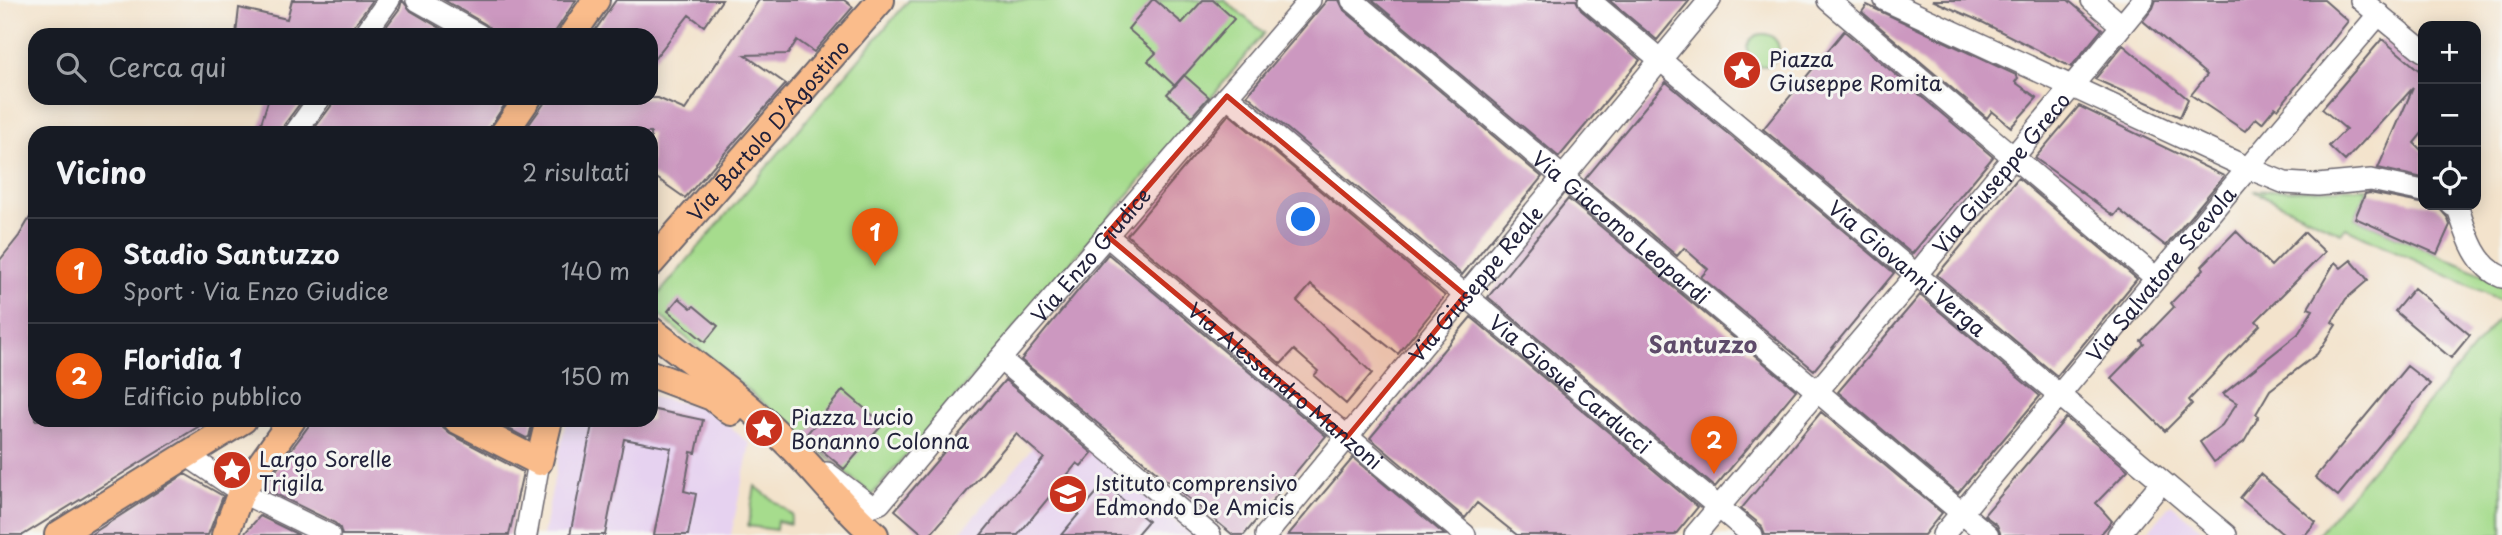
<!DOCTYPE html>
<html lang="it">
<meta charset="utf-8">
<style>
body{margin:0;font-family:"Playpen Sans",sans-serif;background:#242831;color:#f1f3f6}
.controls{position:absolute;right:21px;top:21px;display:grid;overflow:hidden;border-radius:14px;box-shadow:0 4px 18px #0003}
.controls button{width:63px;height:63px;display:grid;place-items:center;padding:0;border:0;border-bottom:2px solid #363941;background:#171b24;color:#f1f3f6;font:35px sans-serif}
.you{position:absolute;left:1304px;top:220px;width:24px;height:24px;margin:-18px;border:5px solid #fff;border-radius:50%;background:#1a73e8;box-shadow:0 0 0 10px #1a73e833}
.badge{display:grid;place-items:center;width:46px;height:46px;border-radius:50%;background:#ea580c;color:#fff;font-size:23px;font-weight:700}
.pin{position:absolute;translate:-50% -58px;filter:drop-shadow(0 2px 4px #0008)}
.pin::after{content:'';position:absolute;top:37px;width:24px;height:21px;background:inherit;clip-path:polygon(0 0,100% 0,50% 100%)}
.list{margin:0;padding:0;list-style:none}
h2{display:flex;justify-content:space-between;align-items:center;height:91px;margin:0;padding:0 28px;font-size:30px}
h2 small{font-size:23px;font-weight:400;color:#9ea1a6}
.list li{display:grid;grid-template-columns:46px 1fr auto;gap:21px;align-items:center;box-sizing:border-box;height:105px;padding:0 28px;border-top:2px solid #363941}
.list b{display:block;font-size:26px;white-space:nowrap}
.list p{margin:0;font-size:23px;white-space:nowrap;color:#9ea1a6}
.list em{font-size:23px;font-style:normal;color:#9ea1a6}
.icon{flex:none;width:38px;height:38px;fill:none;stroke:currentColor;stroke-width:2;stroke-linecap:round;stroke-linejoin:round}
.map{position:relative;flex:none;width:2502px;height:535px;overflow:hidden}
.search{position:absolute;background:#171b24;box-shadow:0 4px 18px #0003;left:28px;top:28px;width:630px;height:77px;display:flex;align-items:center;gap:18px;box-sizing:border-box;padding:0 24px;border-radius:21px;color:#9ea1a6;font-size:26px}
.panel{position:absolute;background:#171b24;box-shadow:0 4px 18px #0003;left:28px;top:126px;width:630px;height:301px;border-radius:21px}
.map>svg:first-child{display:block}
.built{fill:#e6d2f0}
.green{fill:#a6dc8d;stroke:#647f64;stroke-width:2}
.building{fill:#cc98c0}
.lines{fill:none;stroke-linecap:round;stroke-linejoin:round}
.minor-casing{stroke:#6b666e;stroke-width:24}
.major-casing{stroke:#6b666e;stroke-width:30}
.minor{stroke:#fff;stroke-width:21}
.major{stroke:#fabc8b;stroke-width:26}
.marked{fill:#c8321e;fill-opacity:0.2;stroke:#c8321e;stroke-width:5;stroke-linejoin:round}
.labels{text-anchor:middle;dominant-baseline:central;stroke-width:6;stroke-linejoin:round;paint-order:stroke}
.poi-label{font-size:21px;fill:#22223b;stroke:#f6f6f2;text-anchor:start}
.street-label{font-size:21px;fill:#22223b;stroke:#f6f6f2}
.neighbourhood-label{font-size:23px;font-weight:bold;fill:#5e4b6a;stroke:#f6f6f2}
</style>
<div class="map">
<svg width="2502" height="535" viewBox="0 0 2502 535">
<rect width="100%" height="100%" fill="#f6f6f2"/>
<filter id="ink" filterUnits="userSpaceOnUse"><feTurbulence type="fractalNoise" baseFrequency=".0143" numOctaves="2"/><feDisplacementMap in="SourceGraphic" scale="14" xChannelSelector="R" yChannelSelector="G"/><feConvolveMatrix kernelMatrix="1 2 1 2 8 2 1 2 1" color-interpolation-filters="sRGB"/></filter>
<filter id="wash" filterUnits="userSpaceOnUse"><feTurbulence type="fractalNoise" baseFrequency=".00686" numOctaves="4" result="noise"/><feDisplacementMap in="SourceGraphic" scale="28" xChannelSelector="R" yChannelSelector="G"/><feGaussianBlur stdDeviation="1.57" result="paint"/><feColorMatrix in="noise" values="0 0 0 0 0 0 0 0 0 0 0 0 0 0 0 0 0 1.4 0 .05"/><feComposite in="paint" operator="in"/></filter>
<g filter="url(#wash)">
<rect width="100%" height="100%" fill="#f3e3cc"/>
<!-- built -->
<path class="built" d="M651,397L708,408L750,444L731,535H543L566,420H651Z
M1055,421L1192,535H958Z
M2171,504L2208,535H2145Z"/>
<!-- green -->
<path class="green" d="M909,0H1224L1264,33L1211,98L872,495L651,308V303Z
M1747 50a16 16 0 1 1 32 0a16 16 0 1 1-32 0Z
M2368,188L2355,218L2502,283V301L2346,228L2341,233L2254,191Z
M2502,314V535H2317Z
M755,486L792,515L790,524L777,521L776,530L748,526Z"/>
<g id="blocks">
<!-- building -->
<path class="building" d="M292,0H373L353,27L351,35H236L239,8L287,19Z
M402,0L411,11L452,35H380L400,8Z
M444,0H576L553,35H492L491,29L485,24Z
M616,0H722L704,26L689,15L651,63V35H592Z
M759,0H844L853,7L814,52L797,40L788,54L745,55L786,84L685,198L651,174V133H523L548,98H658L685,110Z
M1152,0H1155L1182,23L1203,0H1213L1234,19L1175,86L1148,61L1156,53L1128,29Z
M1327,0H1339L1344,10L1542,177L1462,275L1247,95Z
M1372,0H1576L1581,10L1640,60L1559,157Z
M1609,0H1690L1657,40Z
M1932,0H2068L2102,29L2071,67L1984,23Z
M2156,0H2324L2348,21L2278,109L2275,107L2262,123L2256,118L2245,131L2191,95L2207,75L2143,21L2153,8Z
M1867,5L2016,75L2018,78L2015,82L2037,98L2011,127L1992,111L1987,118L1862,12Z
M1844,31L1993,157L1912,254L1763,129Z
M2382,39L2420,71L2423,64V132L2414,143L2423,152V178L2378,168L2413,88L2345,161L2329,146L2346,129L2322,109Z
M2123,45L2188,99L2180,117L2095,79Z
M1184,75L1209,97L1192,116L1167,94Z
M1666,82L1894,273L1814,370L1701,277L1708,269L1684,248L1677,256L1585,179Z
M269,98H304L284,125L282,133H258Z
M333,98H509L486,133H311L331,106Z
M2079,106L2224,176L2166,246L2119,210L2114,216L2035,158Z
M1229,114L1445,296L1398,354L1311,285L1297,301L1372,373L1346,404L1314,376L1318,371L1294,350L1281,364L1127,235Z
M2018,178L2137,279L2057,376L1937,275Z
M2370,193L2430,205L2440,209L2447,217L2450,225L2437,254L2355,218L2365,194Z
M1568,199L1796,390L1715,487L1488,297Z
M35,209V420H209L23,535H0V260L19,236Z
M2236,231L2271,266L2304,232L2325,252L2256,321L2260,325L2189,400L2192,404L2165,431L2111,378L2144,344L2141,341L2174,307L2171,303L2204,269L2202,266Z
M1108,254L1326,436L1244,535H1233L1021,360Z
M2351,260L2368,280L2346,299L2332,322L2336,325L2317,354L2270,390L2256,414L2259,416L2244,442L2214,462L2200,442L2222,425L2237,403L2223,394L2298,334L2313,310L2308,308L2335,262L2341,268Z
M2414,288L2470,335L2451,358L2395,311Z
M1920,295L2040,396L1958,493L1838,392Z
M679,298L691,308L694,306L718,326L705,342L668,311Z
M1471,317L1698,507L1675,535H1517L1477,503L1465,518L1370,438Z
M2407,366L2430,384L2338,496L2315,477Z
M1005,380L1092,453L1081,466L1077,463L1018,535H981L1044,458L1016,434L930,535H924L895,510Z
M843,390L883,424L844,469L805,436Z
M651,409L703,420L696,453L691,452L684,491L696,494L688,535H654L671,448L624,439L605,535H570L593,420H651Z
M1821,412L1942,513L1924,535H1765L1761,525L1741,509Z
M2066,418L2128,470L2096,503L2112,521L2100,535H2001L1997,525L1984,515Z
M313,420H441L443,428L450,434L523,472L509,535H342L340,528L335,523L263,488Z
M492,420H533L529,437L526,438Z
M1353,458L1445,535H1288Z
M185,474L223,496L208,535H90Z
M2260,474L2316,522L2305,535H2284L2240,498Z
M1104,484L1148,521L1136,535H1061Z
M260,516L299,535H243Z"/>
</g>
</g>
<g filter="url(#ink)">
<use href="#blocks" fill-opacity="0" stroke="#6b666e" stroke-width="2"/>
<g class="lines">
<!-- minor casing -->
<g class="minor-casing">
<g id="minor">
<path d="M417,0L479,35"/>
<path id="s1" d="M1352,0L1988,535"/>
<path id="s2" d="M1589,0L2226,535"/>
<path d="M1828,0L2156,278"/>
<path d="M1885,0L2248,168L2285,183L2318,185L2371,180L2423,191"/>
<path d="M2092,0L2121,25"/>
<path d="M2361,0L2423,51"/>
<path d="M364,35L389,0"/>
<path id="s3" d="M1227,96L1752,535"/>
<path d="M295,133L320,98"/>
<path d="M2452,205L2458,208C2466,233 2475,266 2502,277"/>
<path id="s4" d="M1106,235L1465,535"/>
<path d="M1000,359L1210,535"/>
<path d="M185,454L241,492L329,535"/>
<path id="s5" d="M827,473L871,506L880,503L1000,359L1310,0"/>
<path d="M526,535L539,462"/>
<path id="s6" d="M1266,535L1710,0"/>
<path id="s7" d="M1695,535L1916,275L2143,0"/>
<path id="s8" d="M1943,535L2248,168L2379,14"/>
<path d="M2118,535L2162,482"/>
</g>
</g>
<!-- major casing -->
<g class="major-casing">
<g id="major">
<path d="M572,35L596,0"/>
<path d="M504,133L528,98"/>
<path id="s9" d="M651,263L881,0"/>
<path d="M651,330C695,364 741,398 781,437C814,468 840,505 875,535"/>
<path d="M651,374L712,397L731,412"/>
<path d="M457,420L539,462L549,420"/>
<path d="M58,535L243,420"/>
<path d="M225,535L241,492L292,420"/>
</g>
</g>
<!-- minor -->
<use href="#minor" class="minor"/>
<!-- major -->
<use href="#major" class="major"/>
</g>
</g>
<!-- marked area -->
<path class="marked" d="M1227,96L1465,295L1347,437L1106,235Z"/>
<!-- icons -->
<defs>
<g id="sight-disc" transform="scale(2.0125)"><circle r="9.5" fill="#c8321e" stroke="#f6f6f2"/><path d="M0-6L1.8-2.2L6-1.7L2.9 1.2L3.7 5.4L0 3.3L-3.7 5.4L-2.9 1.2L-6-1.7L-1.8-2.2Z" fill="#fff"/></g>
<g id="school-disc" transform="scale(2.0125)"><circle r="9.5" fill="#c8321e" stroke="#f6f6f2"/><path d="M0-5L7-2L0 1L-7-2ZM-4 1L0 2.5L4 1V4Q0 6-4 4Z" fill="#fff"/></g>
</defs>
<g fill-rule="evenodd">
<use href="#sight-disc" x="1742" y="70"/>
<use href="#sight-disc" x="764" y="428"/>
<use href="#sight-disc" x="232" y="470"/>
<use href="#school-disc" x="1068" y="494"/>
</g>
<g class="labels">
<!-- poi labels -->
<g class="poi-label">
<text x="1769" y="58">Piazza<tspan x="1769" dy="24">Giuseppe Romita</tspan></text>
<text x="791" y="416">Piazza Lucio<tspan x="791" dy="24">Bonanno Colonna</tspan></text>
<text x="259" y="458">Largo Sorelle<tspan x="259" dy="24">Trigila</tspan></text>
<text x="1095" y="482">Istituto comprensivo<tspan x="1095" dy="24">Edmondo De Amicis</tspan></text>
</g>
<!-- street labels -->
<g class="street-label">
<text stroke="none"><textPath href="#s9" startOffset="177">Via Bartolo D'Agostino</textPath></text>
<text stroke="none"><textPath href="#s7" startOffset="474">Via Giuseppe Greco</textPath></text>
<text stroke="none"><textPath href="#s1" startOffset="352">Via Giacomo Leopardi</textPath></text>
<text stroke="none"><textPath href="#s5" startOffset="390">Via Enzo Giudice</textPath></text>
<text stroke="none"><textPath href="#s2" startOffset="416">Via Giovanni Verga</textPath></text>
<text stroke="none"><textPath href="#s8" startOffset="340">Via Salvatore Scevola</textPath></text>
<text stroke="none"><textPath href="#s6" startOffset="327">Via Giuseppe Reale</textPath></text>
<text stroke="none"><textPath href="#s3" startOffset="448">Via Giosuè Carducci</textPath></text>
<text stroke="none"><textPath href="#s4" startOffset="234">Via Alessandro Manzoni</textPath></text>
</g>
<!-- neighbourhood labels -->
<g class="neighbourhood-label">
<text x="1703" y="343">Santuzzo</text>
</g>
</g>
</svg>
<div class="controls">
<button>+</button>
<button>−</button>
<button><svg class="icon" aria-label="locate" viewBox="0 0 24 24"><circle cx="12" cy="12" r="6"/><path d="M12 2v4M12 18v4M2 12h4M18 12h4"/></svg></button>
</div>
<div class="you"></div>
<div class="pin badge" style="left:875px;top:266px">1</div>
<div class="pin badge" style="left:1714px;top:474px">2</div>
<div class="search"><svg class="icon" aria-label="search" viewBox="0 0 24 24"><circle cx="10" cy="10" r="6"/><path d="M15 15l6 6"/></svg>Cerca qui</div>
<section class="panel">
<h2>Vicino<small>2 risultati</small></h2>
<ul class="list">
<li><span class="badge">1</span><div><b>Stadio Santuzzo</b><p>Sport · Via Enzo Giudice</p></div><em>140 m</em></li>
<li><span class="badge">2</span><div><b>Floridia 1</b><p>Edificio pubblico</p></div><em>150 m</em></li>
</ul>
</section>
</div>
